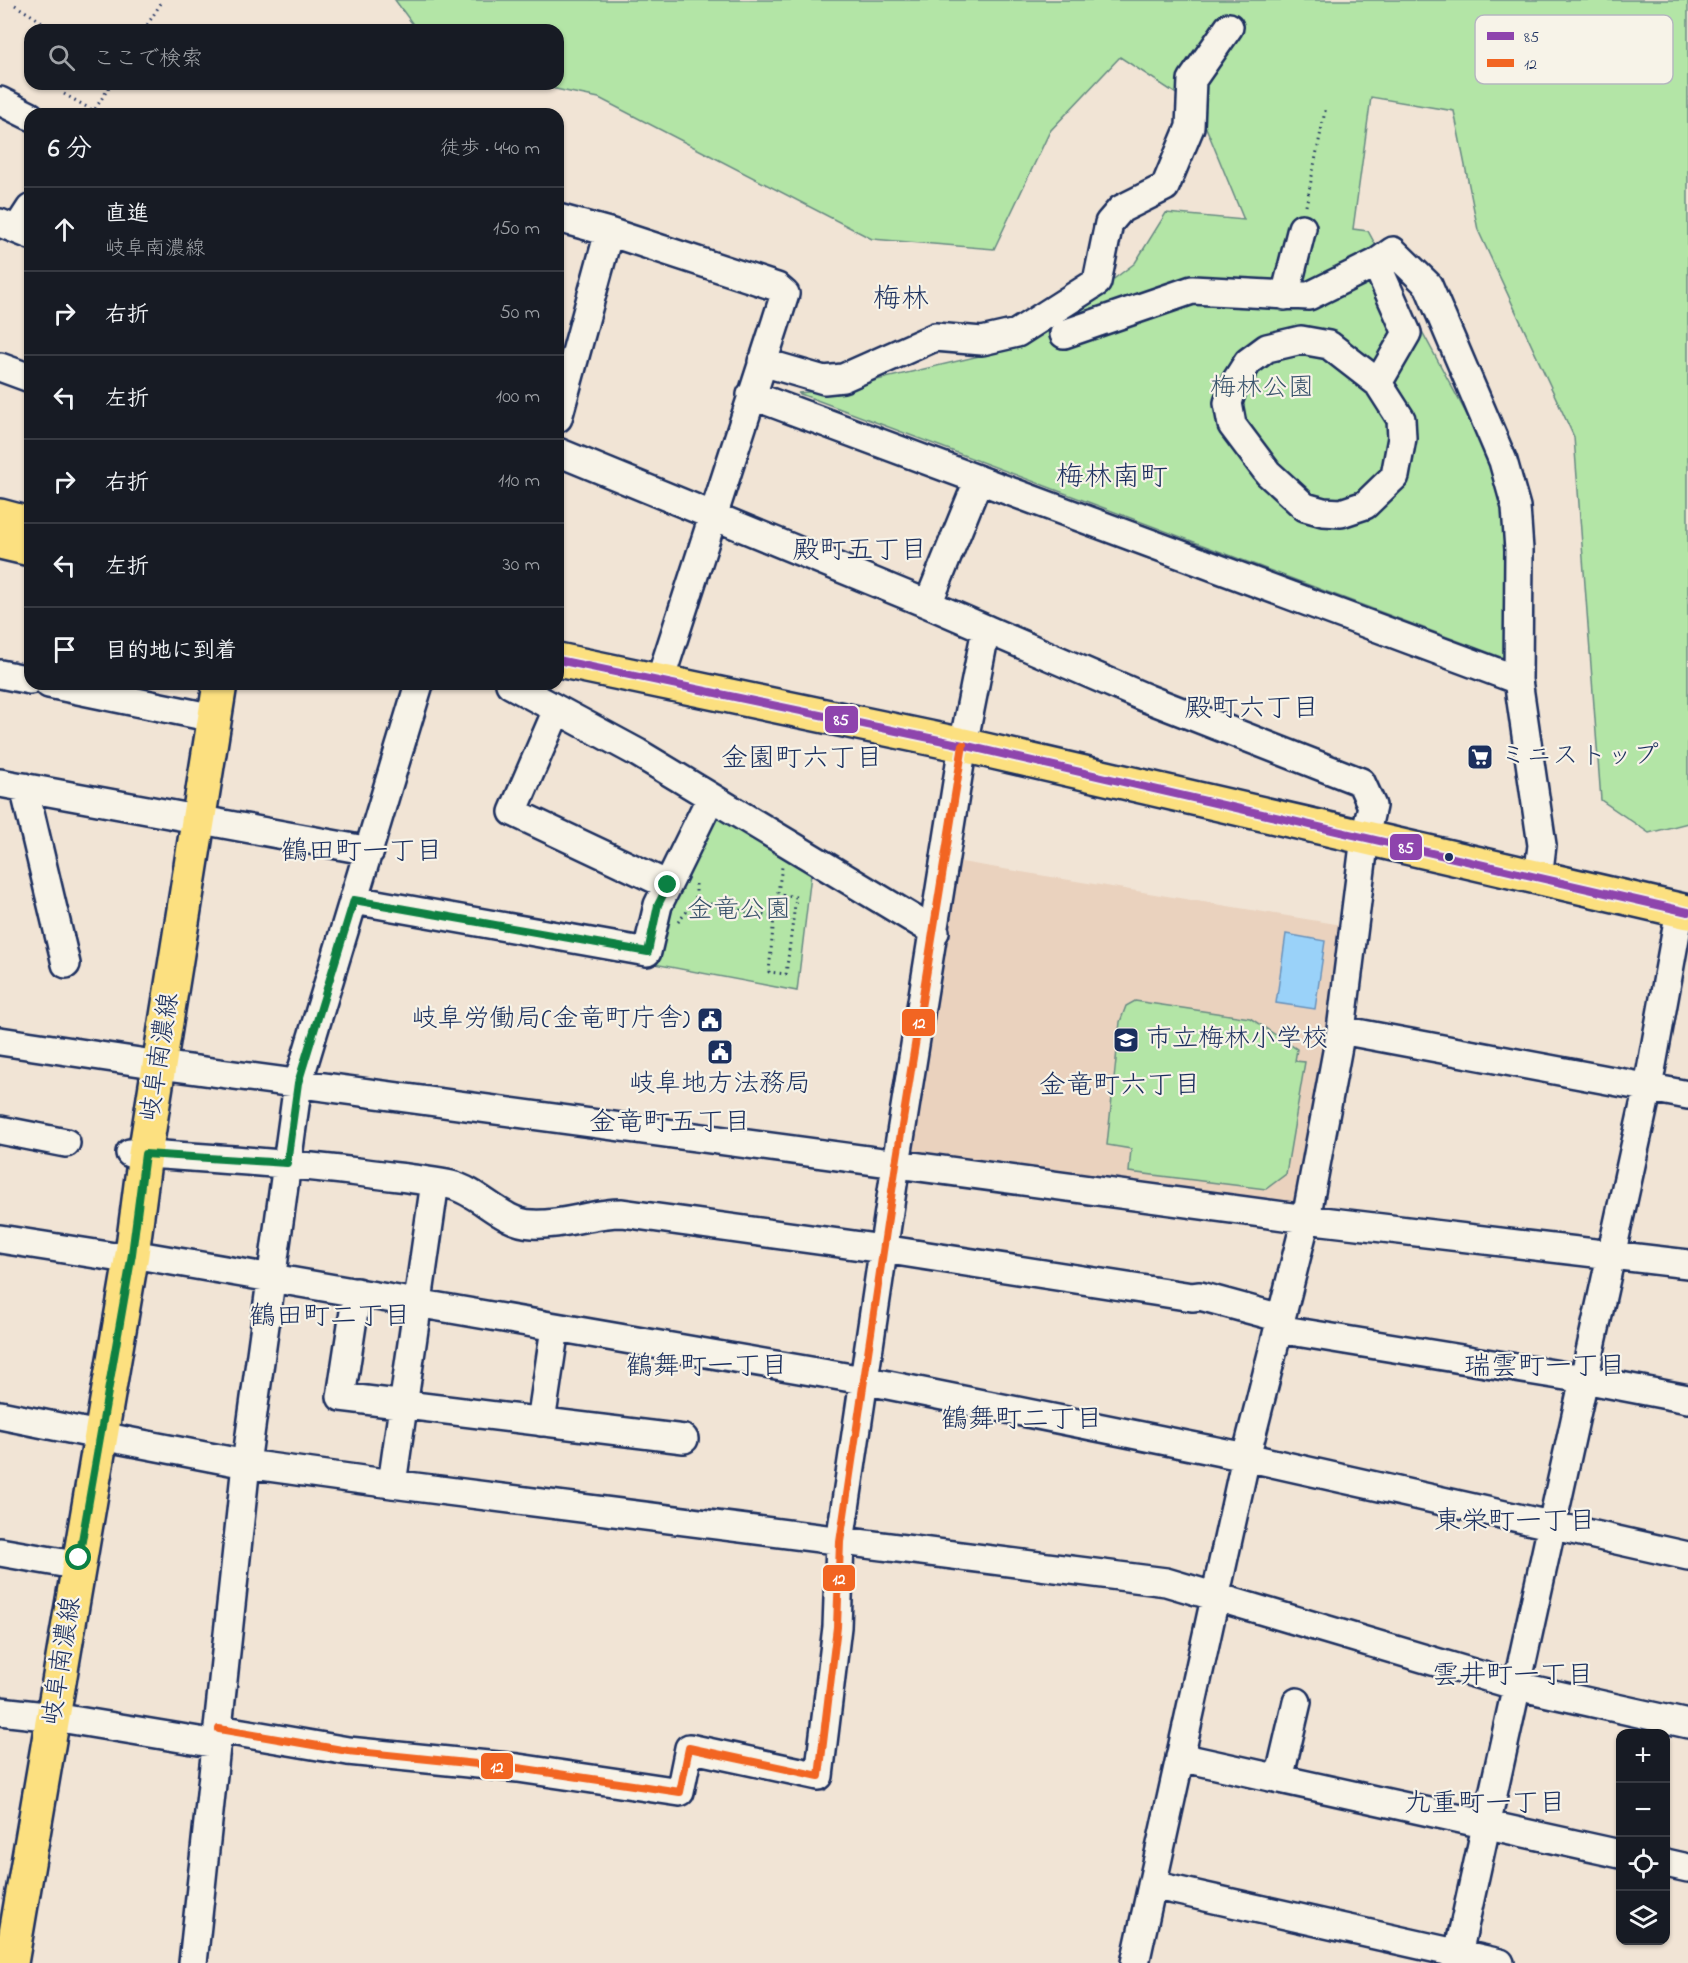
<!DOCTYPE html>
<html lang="ja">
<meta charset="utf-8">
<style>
body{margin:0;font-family:"Indie Flower","Klee One",sans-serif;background:#242831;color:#f1f3f6}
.controls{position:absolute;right:18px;bottom:18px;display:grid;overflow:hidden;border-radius:12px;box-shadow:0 2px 4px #0004}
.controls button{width:54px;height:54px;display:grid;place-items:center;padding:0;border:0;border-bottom:2px solid #363941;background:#171b24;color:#f1f3f6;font:30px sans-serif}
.stop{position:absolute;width:18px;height:18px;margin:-14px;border:4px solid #0b8043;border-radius:50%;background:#fff}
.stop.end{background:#0b8043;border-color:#fff;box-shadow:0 2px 6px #0008}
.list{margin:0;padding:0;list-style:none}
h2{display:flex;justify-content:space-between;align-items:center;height:78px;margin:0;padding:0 24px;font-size:26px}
h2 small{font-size:20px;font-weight:400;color:#9ea1a6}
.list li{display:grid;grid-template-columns:39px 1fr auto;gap:18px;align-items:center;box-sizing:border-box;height:84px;padding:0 24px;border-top:2px solid #363941}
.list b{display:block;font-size:22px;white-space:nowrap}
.list p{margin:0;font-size:20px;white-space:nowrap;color:#9ea1a6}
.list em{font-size:20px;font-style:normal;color:#9ea1a6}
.icon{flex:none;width:33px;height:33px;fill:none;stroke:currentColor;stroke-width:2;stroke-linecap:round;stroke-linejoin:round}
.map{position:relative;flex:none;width:1688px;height:1963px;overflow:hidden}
.search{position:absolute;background:#171b24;box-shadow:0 2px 4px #0004;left:24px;top:24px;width:540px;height:66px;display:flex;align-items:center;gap:15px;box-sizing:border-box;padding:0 21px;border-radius:18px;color:#9ea1a6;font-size:22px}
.panel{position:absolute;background:#171b24;box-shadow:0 2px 4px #0004;left:24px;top:108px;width:540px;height:582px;border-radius:18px}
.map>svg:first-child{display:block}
.built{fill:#ead2be}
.green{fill:#b3e5a6;stroke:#678a82;stroke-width:1.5}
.water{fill:#9ad2f9;stroke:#6791bb;stroke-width:1.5}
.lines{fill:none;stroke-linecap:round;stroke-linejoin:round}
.minor-casing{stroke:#1b2f5e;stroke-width:32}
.major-casing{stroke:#1b2f5e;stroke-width:38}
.highway-casing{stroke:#1b2f5e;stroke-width:38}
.path{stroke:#1b2f5e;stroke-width:3;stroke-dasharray:1.5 4.5;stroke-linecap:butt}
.minor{stroke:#f7f3e8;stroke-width:27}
.major{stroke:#fce080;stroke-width:33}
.highway{stroke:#fce080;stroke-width:33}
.bus-1-casing{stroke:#f7f3e8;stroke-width:12}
.bus-2-casing{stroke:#f7f3e8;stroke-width:12}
.bus-1{stroke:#8e44ad;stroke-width:8}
.bus-2{stroke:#f26522;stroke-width:8}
.route{stroke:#0b8043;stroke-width:8}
.bus-dot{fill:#1b2f5e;stroke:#f7f3e8;stroke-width:2}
.labels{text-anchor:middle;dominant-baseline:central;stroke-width:4.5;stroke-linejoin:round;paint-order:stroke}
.park-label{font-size:26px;fill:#39536c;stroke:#f7f3e8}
.poi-label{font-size:26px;fill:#1b2f5e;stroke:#f7f3e8;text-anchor:start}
.street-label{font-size:26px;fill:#1b2f5e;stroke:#f7f3e8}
.neighbourhood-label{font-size:27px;fill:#1b2f5e;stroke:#f7f3e8}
.quarter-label{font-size:28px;fill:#1b2f5e;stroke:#f7f3e8}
.key{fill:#f7f3e8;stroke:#b5b8bf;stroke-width:1.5}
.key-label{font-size:16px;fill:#1b2f5e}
.line-badge{stroke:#f7f3e8;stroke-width:2}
.badge-label{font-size:16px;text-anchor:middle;font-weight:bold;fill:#fff}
</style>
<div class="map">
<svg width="1688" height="1963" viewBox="0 0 1688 1963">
<rect width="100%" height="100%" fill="#f1e4d5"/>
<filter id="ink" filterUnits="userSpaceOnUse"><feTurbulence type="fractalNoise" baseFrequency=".0167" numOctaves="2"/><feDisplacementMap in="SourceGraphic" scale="12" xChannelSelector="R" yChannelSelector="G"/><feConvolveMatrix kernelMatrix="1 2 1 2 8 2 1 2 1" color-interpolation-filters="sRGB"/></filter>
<g filter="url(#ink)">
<!-- built -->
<path class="built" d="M955,861L1342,925L1299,1204L910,1154Z"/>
<!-- green -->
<path class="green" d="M395,0H1688V823L1649,833L1601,800L1574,437L1478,230L1454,111L1371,97L1353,229L1368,231L1495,467L1509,550L1506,659L798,393L839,389L1026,345L1135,263L1166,213L1244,220L1198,108L1120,57L1050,131L994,249L872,239L599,98L531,84H558V30H417Z
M715,808L812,866L797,991L654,964L665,911Z
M1135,1001L1250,1018L1297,1049L1295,1061L1305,1062L1286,1174L1266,1189L1129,1172L1131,1149L1107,1145L1120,1022L1126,1006Z"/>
<!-- water -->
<path class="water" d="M1286,934L1325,941L1315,1009L1276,1003Z"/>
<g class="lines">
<!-- minor casing -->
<g class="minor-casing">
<path id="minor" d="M0,101L30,116
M558,218L609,232L777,287L785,294L664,668
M0,223L30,235
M17,229L30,209
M1376,263L1393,251L1428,285L1503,461L1516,507L1519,550L1518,680L1542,845L1540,862
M1285,296L1302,228
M1064,334L1192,290L1309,296L1376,263L1407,333L1378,383
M1301,340L1329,345L1378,383L1401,419L1402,438L1395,476L1365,505L1341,513L1323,512L1305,507L1268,473L1232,425L1228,403L1234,384L1248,362L1267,348Z
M762,362L824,380L843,378L935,337L982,341L1017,333L1097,282L1109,223L1121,209L1165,187L1190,127L1192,80L1229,27
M0,367L30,378
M751,395L1518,680
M558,418L609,232
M558,452L928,604L1146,698L1361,782L1372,806L1365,837L1341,1030L1306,1219L1246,1457L1135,1963
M928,604L978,481
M0,674L30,680
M49,684L204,716
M510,684L638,753L935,932
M557,710L513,812L668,885
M966,730L986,629
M0,783L370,851
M24,787L66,964
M354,900L647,952L658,905L711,797
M1341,1030L1688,1095
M0,1041L160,1065L1306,1219L1688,1264
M0,1130L66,1143
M130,1153C209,1158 287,1163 366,1173C394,1177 424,1179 451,1185C480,1192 502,1223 532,1224C563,1226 591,1213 622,1213L883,1249L1192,1297L1200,1296L1281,1318
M0,1239L115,1257L132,1254L863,1380L1246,1457L1688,1556
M357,1292L341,1397L684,1439
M1278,1329L1584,1379L1688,1399
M0,1415L84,1432
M541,1422L555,1328
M101,1436L246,1464L392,1484L1166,1582L1517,1686L1688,1724
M392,1484L435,1182
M0,1552L63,1563
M0,1711L54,1717L217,1744
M219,1729L348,1751L518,1768L680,1792L689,1748L819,1776L837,1627L840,1542L896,1164L963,745
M1180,1757L1620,1854
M1279,1779L1297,1702
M1666,1863L1688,1868
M1152,1885L1500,1963
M193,1963L246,1464L298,1083L419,684
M1456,1963L1648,1087L1680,910"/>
</g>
<!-- major casing -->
<g class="major-casing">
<path id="major" d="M11,1963L132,1254L145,1154L220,684"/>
</g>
<!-- highway casing -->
<g class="highway-casing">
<path id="highway" d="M0,516L30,524
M0,542L30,549
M558,660L963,745L1688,912"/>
</g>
<!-- path -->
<path class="path" d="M15,5L55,30
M144,30L163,0
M64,94L94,111
M92,114L111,84
M1306,206L1326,106
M696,884V901
M774,917L769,972L786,974L796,897L778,894
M678,922L696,901L774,917L782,867"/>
<!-- minor -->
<use href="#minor" class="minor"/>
<!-- major -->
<use href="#major" class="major"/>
<!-- highway -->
<use href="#highway" class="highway"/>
<!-- bus-1 casing -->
<g class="bus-1-casing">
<path id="bus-1" d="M558,660L963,745L1688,912"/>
</g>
<!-- bus-2 casing -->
<g class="bus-2-casing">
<path id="bus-2" d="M219,1729L348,1751L518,1768L680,1792L689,1748L819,1776L837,1627L840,1542L896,1164L963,745"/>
</g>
<!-- bus-1 -->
<use href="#bus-1" class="bus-1"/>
<!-- bus-2 -->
<use href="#bus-2" class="bus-2"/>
</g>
</g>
<g class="lines" filter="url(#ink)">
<!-- route -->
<path class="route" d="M79,1558L132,1254L145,1154L287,1163L298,1083L354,900L648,952L658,905L668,885"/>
</g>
<!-- icons -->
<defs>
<g id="supermarket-square" transform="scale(1.35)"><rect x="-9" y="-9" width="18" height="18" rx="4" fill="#1b2f5e" stroke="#f7f3e8"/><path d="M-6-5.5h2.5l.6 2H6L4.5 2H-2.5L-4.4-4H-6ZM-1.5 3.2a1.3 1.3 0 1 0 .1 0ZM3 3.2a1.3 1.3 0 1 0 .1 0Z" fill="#fff"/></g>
<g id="civic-square" transform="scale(1.35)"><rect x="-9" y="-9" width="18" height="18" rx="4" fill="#1b2f5e" stroke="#f7f3e8"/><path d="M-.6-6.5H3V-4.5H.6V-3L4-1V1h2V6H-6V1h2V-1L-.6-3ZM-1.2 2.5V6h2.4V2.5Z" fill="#fff"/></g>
<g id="school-square" transform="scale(1.35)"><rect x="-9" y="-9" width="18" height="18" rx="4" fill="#1b2f5e" stroke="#f7f3e8"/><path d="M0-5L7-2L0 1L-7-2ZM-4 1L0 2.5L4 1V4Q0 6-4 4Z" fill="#fff"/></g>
</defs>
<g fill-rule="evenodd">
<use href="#supermarket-square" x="1480" y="757"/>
<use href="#civic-square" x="710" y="1020"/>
<use href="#school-square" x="1126" y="1040"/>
<use href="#civic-square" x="720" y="1052"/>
</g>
<!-- markers -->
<circle class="bus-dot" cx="1449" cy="857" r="5"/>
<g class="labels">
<!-- park labels -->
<g class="park-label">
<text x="1262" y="389">梅林公園</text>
<text x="739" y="911">金竜公園</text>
</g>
<!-- poi labels -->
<g class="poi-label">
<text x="1500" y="757">ミニストップ</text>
<text x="690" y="1020" text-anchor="end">岐阜労働局(金竜町庁舎)</text>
<text x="1146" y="1040">市立梅林小学校</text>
<text x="720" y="1085" text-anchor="middle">岐阜地方法務局</text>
</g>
<!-- street labels -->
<g class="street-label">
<text transform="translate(161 1057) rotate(-81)">岐阜南濃線</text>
<text transform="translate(63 1661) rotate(-81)">岐阜南濃線</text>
</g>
<!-- neighbourhood labels -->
<g class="neighbourhood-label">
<text x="860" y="551">殿町五丁目</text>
<text x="1252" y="709">殿町六丁目</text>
<text x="802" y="759">金園町六丁目</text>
<text x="362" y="852">鶴田町一丁目</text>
<text x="1120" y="1086">金竜町六丁目</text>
<text x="670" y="1123">金竜町五丁目</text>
<text x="330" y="1317">鶴田町二丁目</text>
<text x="707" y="1367">鶴舞町一丁目</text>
<text x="1545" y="1367">瑞雲町一丁目</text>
<text x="1022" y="1420">鶴舞町二丁目</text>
<text x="1515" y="1522">東栄町一丁目</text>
<text x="1513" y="1676">雲井町一丁目</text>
<text x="1485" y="1804">九重町一丁目</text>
</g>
<!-- quarter labels -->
<g class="quarter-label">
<text x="901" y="300">梅林</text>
<text x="1112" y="478">梅林南町</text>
</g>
</g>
<!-- legend -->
<rect x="1475" y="15" width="198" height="69" rx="9" class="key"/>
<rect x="1487" y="32" width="27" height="8" fill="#8e44ad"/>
<rect x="1487" y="59" width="27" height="8" fill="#f26522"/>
<g class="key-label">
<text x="1524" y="42">85</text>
<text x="1524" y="69">12</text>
</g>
<g class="line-badge">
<rect x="824" y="705" width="35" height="29" rx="6" fill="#8e44ad"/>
<rect x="1389" y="833" width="34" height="28" rx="6" fill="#8e44ad"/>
<rect x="901" y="1008" width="35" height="29" rx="6" fill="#f26522"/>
<rect x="822" y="1564" width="34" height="28" rx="6" fill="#f26522"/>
<rect x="480" y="1752" width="34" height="28" rx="6" fill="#f26522"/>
</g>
<g class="badge-label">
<text x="841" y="725">85</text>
<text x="1406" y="853">85</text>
<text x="919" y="1028">12</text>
<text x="839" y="1584">12</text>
<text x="497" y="1772">12</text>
</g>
</svg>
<div class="controls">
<button>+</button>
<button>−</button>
<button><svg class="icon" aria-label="locate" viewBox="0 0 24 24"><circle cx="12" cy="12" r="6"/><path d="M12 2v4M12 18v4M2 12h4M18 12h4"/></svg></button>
<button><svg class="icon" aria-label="layers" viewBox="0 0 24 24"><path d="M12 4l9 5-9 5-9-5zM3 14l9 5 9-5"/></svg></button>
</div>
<div class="stop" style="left:79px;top:1558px"></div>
<div class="stop end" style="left:668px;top:885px"></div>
<div class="search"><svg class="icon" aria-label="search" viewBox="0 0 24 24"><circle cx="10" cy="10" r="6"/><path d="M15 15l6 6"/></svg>ここで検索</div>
<section class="panel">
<h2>6 分<small>徒歩 · 440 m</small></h2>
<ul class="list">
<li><svg class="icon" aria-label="ahead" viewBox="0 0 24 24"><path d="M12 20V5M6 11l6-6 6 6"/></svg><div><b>直進</b><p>岐阜南濃線</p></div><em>150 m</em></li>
<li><svg class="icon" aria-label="right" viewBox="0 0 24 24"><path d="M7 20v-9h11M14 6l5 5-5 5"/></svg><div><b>右折</b></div><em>50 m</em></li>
<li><svg class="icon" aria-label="left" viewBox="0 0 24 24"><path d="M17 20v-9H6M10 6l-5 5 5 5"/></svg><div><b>左折</b></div><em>100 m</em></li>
<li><svg class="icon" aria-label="right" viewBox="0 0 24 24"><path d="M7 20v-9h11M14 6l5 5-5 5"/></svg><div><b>右折</b></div><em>110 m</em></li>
<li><svg class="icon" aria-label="left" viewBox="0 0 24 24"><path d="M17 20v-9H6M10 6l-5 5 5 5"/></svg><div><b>左折</b></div><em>30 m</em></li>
<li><svg class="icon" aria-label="arrive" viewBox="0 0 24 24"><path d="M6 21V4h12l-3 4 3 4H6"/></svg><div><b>目的地に到着</b></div></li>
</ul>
</section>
</div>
